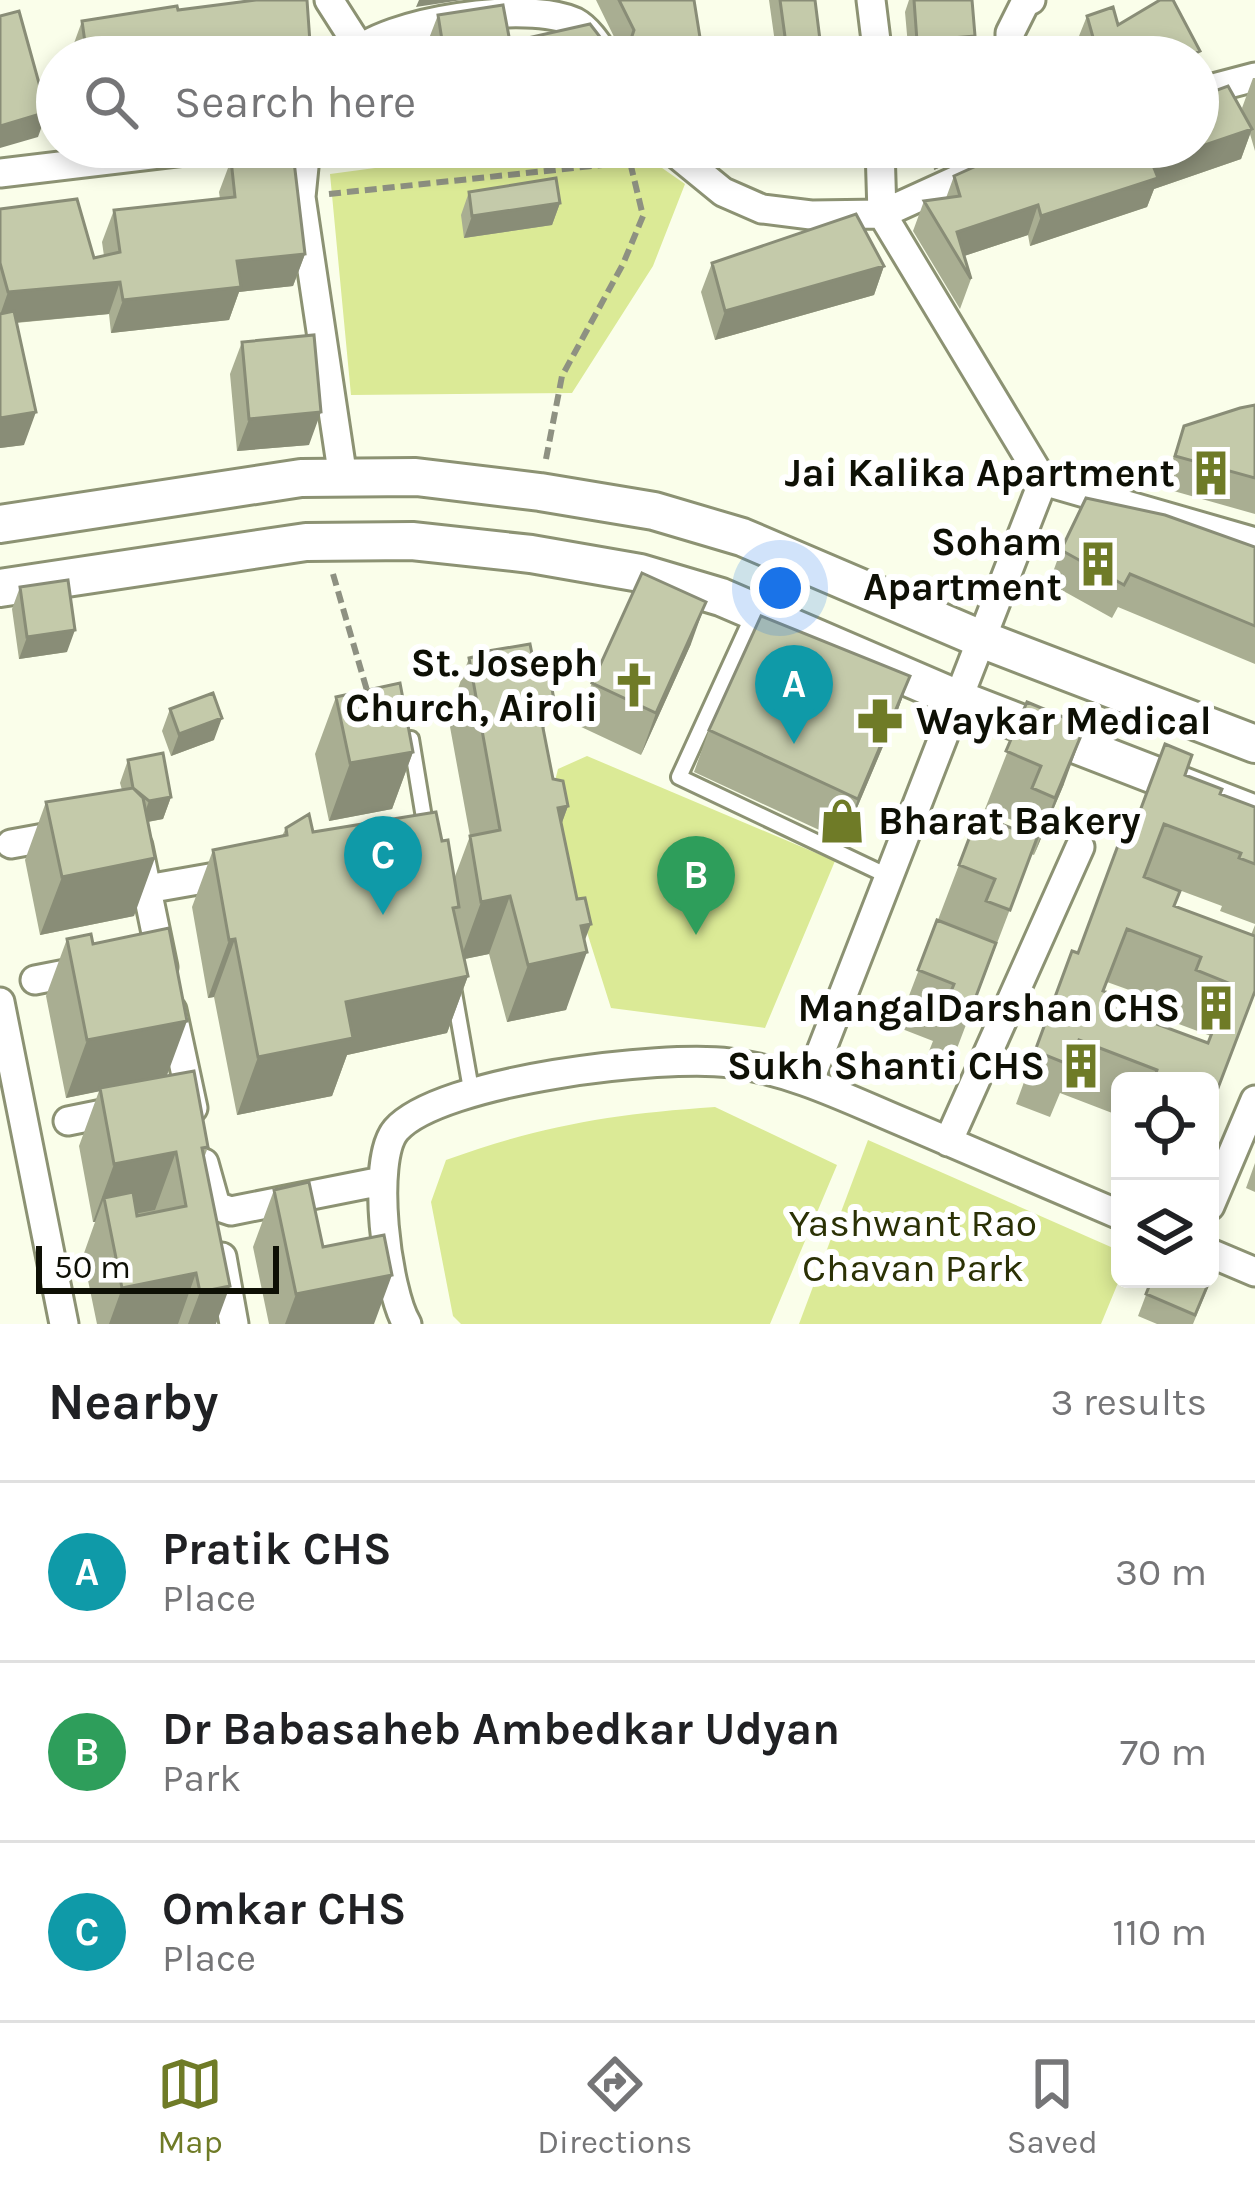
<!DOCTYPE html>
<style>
body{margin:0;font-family:Karla,sans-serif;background:#f2f2f2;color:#202124}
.controls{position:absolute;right:36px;bottom:36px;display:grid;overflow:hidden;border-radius:18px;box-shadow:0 6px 18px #0003}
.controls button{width:108px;height:108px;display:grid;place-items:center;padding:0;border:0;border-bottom:3px solid #e0e0e0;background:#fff;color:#202124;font:60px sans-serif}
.scale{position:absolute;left:36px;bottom:30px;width:243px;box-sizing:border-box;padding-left:12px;border:6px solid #0e1005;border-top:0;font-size:33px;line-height:42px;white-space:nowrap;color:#0e1005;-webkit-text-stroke:9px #fff;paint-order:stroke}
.you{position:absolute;left:780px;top:588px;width:42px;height:42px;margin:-30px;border:9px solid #fff;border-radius:50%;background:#1a73e8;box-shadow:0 0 0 18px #1a73e833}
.badge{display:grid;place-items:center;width:78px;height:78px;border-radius:50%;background:#6f7b27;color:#fff;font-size:39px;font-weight:700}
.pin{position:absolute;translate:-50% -99px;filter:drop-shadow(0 3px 6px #0008)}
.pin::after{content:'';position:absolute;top:63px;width:42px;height:36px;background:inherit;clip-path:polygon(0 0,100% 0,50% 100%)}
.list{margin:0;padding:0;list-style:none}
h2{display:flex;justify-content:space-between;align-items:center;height:156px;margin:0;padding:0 48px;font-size:51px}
h2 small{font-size:39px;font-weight:400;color:#757577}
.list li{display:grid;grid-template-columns:78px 1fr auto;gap:36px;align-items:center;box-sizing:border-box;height:180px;padding:0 48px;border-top:3px solid #e0e0e0}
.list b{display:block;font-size:45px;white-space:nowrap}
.list p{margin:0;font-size:39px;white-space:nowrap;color:#757577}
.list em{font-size:39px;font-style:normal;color:#757577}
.icon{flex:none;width:66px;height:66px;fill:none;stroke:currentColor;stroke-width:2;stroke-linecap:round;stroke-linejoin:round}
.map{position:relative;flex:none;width:1255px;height:1324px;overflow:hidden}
.search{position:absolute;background:#fff;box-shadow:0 6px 18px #0003;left:36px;right:36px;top:36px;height:132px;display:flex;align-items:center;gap:30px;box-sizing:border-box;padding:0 42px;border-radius:66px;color:#757577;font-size:45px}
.sheet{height:696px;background:#fff}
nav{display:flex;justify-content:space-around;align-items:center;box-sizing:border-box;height:168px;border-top:3px solid #e0e0e0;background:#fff;font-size:33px;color:#757577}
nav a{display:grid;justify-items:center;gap:6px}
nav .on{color:#6f7b27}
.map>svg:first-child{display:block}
.green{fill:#dbea96}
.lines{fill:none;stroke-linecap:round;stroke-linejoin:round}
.service-casing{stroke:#8c9273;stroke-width:20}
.minor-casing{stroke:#8c9273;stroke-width:33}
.tertiary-casing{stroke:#8c9273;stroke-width:42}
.path{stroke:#8e9182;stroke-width:6;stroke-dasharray:12 6;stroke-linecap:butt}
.service{stroke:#fff;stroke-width:14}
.minor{stroke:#fff;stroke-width:27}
.tertiary{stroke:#fff;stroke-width:36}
.wall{fill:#a9ae92;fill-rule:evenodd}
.shaded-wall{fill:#898d77}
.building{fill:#c4caaa;stroke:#898d77;stroke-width:3;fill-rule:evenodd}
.labels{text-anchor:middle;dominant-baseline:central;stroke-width:12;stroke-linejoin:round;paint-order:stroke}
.poi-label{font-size:39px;font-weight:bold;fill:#0e1005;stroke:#fff;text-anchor:end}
.park-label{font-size:39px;fill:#2b3105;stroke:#fff}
</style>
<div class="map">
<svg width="1255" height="1324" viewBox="0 0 1255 1324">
<rect width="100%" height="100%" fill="#fafeea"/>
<!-- green -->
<path class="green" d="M533,147H632L685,184L653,266L572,393L351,395L330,174Z
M587,756L835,861L765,1028L611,1008L548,809L558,769Z
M715,1107L837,1165L770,1324H461L453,1316L431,1202L446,1160C543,1125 613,1114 715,1107Z
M868,1140L1120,1251V1278L1101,1324H799Z"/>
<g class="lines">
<!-- service casing -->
<g class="service-casing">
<path id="service" d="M755,611L679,777L890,877
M411,739L426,830
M453,987L472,1095"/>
</g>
<!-- minor casing -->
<g class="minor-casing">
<path id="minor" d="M329,0L359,47
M871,0L878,57
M350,57C386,20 529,0 575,22C588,29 598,45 606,57
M1010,57V33L1025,3L1031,0
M1198,92L1255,77
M306,147L301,197L343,478
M668,147L723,192L762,209L811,215L882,214L1029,147
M880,147L882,214L1043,481L1255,542
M0,173L218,147
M11,844L66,834
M138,846L163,967
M147,889L238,873
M35,980L86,970
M0,1002L64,1324
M172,1010L193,1108
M809,1082L1043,481
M68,1121L127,1109
M948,1142L1080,847
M204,1163L216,1206L231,1211L382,1181
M1210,1206L1255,1100
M1210,1253L1255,1272
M222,1257L234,1324
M407,1324C387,1291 370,1160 396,1130C440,1080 664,1054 730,1063C794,1071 852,1101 910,1125C980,1155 1050,1185 1120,1215"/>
</g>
<!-- tertiary casing -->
<g class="tertiary-casing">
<path id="tertiary" d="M0,524L301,478L416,477L540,492L654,511L742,537L981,639L1255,744
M0,588L306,542L412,541L531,554L640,573L721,597L958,699L1255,814"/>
</g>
<!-- path -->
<path class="path" d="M329,194L630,162
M546,459L562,376L623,264L643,216L630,162L645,158
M333,574L368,694"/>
<!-- service -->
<use href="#service" class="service"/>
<!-- minor -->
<use href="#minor" class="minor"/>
<!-- tertiary -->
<use href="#tertiary" class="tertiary"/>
</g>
<!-- wall -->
<path class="wall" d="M248,0H307L311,57H74L73,46L82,21L178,10Z
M596,0H694L700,57H363L367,46L428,41L438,15L510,42L619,47Z
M769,0H815L814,57H777Z
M909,0H972L975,36L968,57H909L905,12Z
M1087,16L1118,25L1200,51H1084L1079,36Z
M1253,78H1255V151L1250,134L1241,159L1154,189L1147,207L1030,246L1028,235L964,256L971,279L960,309L913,231L924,201L946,198L954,176L1016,159L1245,116L1242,108Z
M931,147H986L934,170Z
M231,160L305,254L293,286L239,292L229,320L111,333L109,314L16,323L24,445L0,448V209L94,258L104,256L102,242L114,210L220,199L219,192Z
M469,192L560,203L552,225L464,238L461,215Z
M712,263L884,266L874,295L715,340L701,292Z
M242,342L309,445L237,451L230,374Z
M1255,405V514L1163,488L1184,426Z
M1255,547V664L1118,607L1112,618L1049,583L1061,550Z
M20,587L67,652L19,659L12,609Z
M691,644L641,755L577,725L592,683Z
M482,652L536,674L554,700L544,729L553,779L568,806L561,825L584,941L566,1010L507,1022L489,954L464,959L468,976L447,1033L347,1055L332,1096L237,1115L214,997L208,998L192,907L213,850L282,836L286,828L313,832L442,841L454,879L470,836L448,716L469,658L480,656Z
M910,676L895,718L843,841L694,772L709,730Z
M336,697L413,752L392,809L329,821L315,754Z
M1027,702L1064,784L1034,855L1031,854L948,1072L924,1064L933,1041L897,1027L978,815L1016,830L1019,823L985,809Z
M170,709L214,740L171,756L162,731Z
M128,760L171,797L163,819L148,822L134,916L40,935L25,860L46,802L122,790L120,783Z
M1185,775L1220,794L1255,807V924L1220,911L1222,906L1144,877L1174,906L1251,935L1255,925V994L1210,1081H1120V1116L1060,1093L1050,1117L1016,1104L1072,951L1078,953L1128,843ZM1107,982L1182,1009L1176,1023L1211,1036L1208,1043L1127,1013L1104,992Z
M67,939L93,944L208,1147L204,1158L216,1324H97L83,1256L95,1222H93L79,1146L99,1091L66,1098L46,996Z
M1255,1163V1192L1246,1188Z
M274,1190L323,1247L374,1324H269L253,1247Z
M1152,1279L1209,1285L1193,1324H1157L1138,1316Z"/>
<!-- shaded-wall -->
<path class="shaded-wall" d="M419,0H462L416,7Z
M975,36L968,57H912L917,41Z
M820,40L814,57H782L786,44Z
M702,50L700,57H664Z
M47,112L38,137L0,148V126Z
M1252,129L1241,159L1154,189L1147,207L1030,246L1041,216L1152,163Z
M352,147H411L349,155Z
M712,147H777L709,157Z
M945,147H986L934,170L942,148Z
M560,203L552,225L464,238L472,216Z
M1038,205L1028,235L958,258L957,232Z
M305,254L293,286L239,292L229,320L111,333L123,300L237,261Z
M884,266L874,295L715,340L725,311Z
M120,282L109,314L0,324V315L8,292Z
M36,412L24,445L0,448V418Z
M321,412L309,445L237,451L249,419Z
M706,602L691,644L641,755L656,713Z
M75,630L67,652L19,659L27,637Z
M910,676L895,718L843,841L858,799Z
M554,700L533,757L541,702Z
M222,718L214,740L171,756L179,734Z
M1085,726L1064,784L1034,855L1055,798Z
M413,752L392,809L329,821L350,763Z
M171,797L163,819L141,823L149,801Z
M568,806L547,864L558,808Z
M155,858L134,916L40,935L62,877Z
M510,896L489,954L460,960L481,902Z
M591,924L580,953L587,952L566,1010L507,1022L528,965L581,926Z
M235,939L214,997L208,998L229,940Z
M468,976L447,1033L347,1055L332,1096L237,1115L258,1057L346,1002Z
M187,1021L166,1078L66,1098L87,1040Z
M176,1152L155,1210L108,1219L104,1198L95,1222H93L114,1164Z
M196,1273L178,1324H109L122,1288Z
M392,1275L374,1324H285L296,1294Z
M230,1286L216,1324H188L200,1292Z"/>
<!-- building -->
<path class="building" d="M256,0H307L311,57H87L82,21L177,6L178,10Z
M619,0H694L702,50L664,57H366L367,46L442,40L438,15L503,5L510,42L590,24L607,46L618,48L631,39L634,30Z
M780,0H815L820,40L786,44Z
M914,0H972L975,36L917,41Z
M1160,0H1173L1200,51L1187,57H1057L1096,48L1087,16L1113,7L1118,25Z
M19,11L47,112L0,126V16Z
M1228,86L1252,129L1152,163L1158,178L1041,216L1038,205L957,232L971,279L924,201L960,196L954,176L1003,154L1013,151L1016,159L1050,147H1198V97Z
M293,153L305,254L237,261L241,287L123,300L120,282L8,292L0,263V209L77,199L94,258L120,252L114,210L235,197L231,160Z
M556,178L560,203L472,216L469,192Z
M856,214L884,266L725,311L712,263Z
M14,311L36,412L0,418V314Z
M314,335L321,412L249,419L242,342Z
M1255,405V478L1175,456L1184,426L1240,408Z
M1086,498L1165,515L1255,547V626L1130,574L1124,585L1061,550Z
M642,573L706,602L656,713L592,683Z
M68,580L75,630L27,637L20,587Z
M761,616L910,676L858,799L709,730Z
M530,644L536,674L549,672L554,700L541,702L543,728L553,779L563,781L568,806L558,808L577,899L585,898L591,924L581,926L587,952L528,965L510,896L481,902L470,836L500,830L469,658L483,655L482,652Z
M400,683L413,752L350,763L336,697Z
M213,693L222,718L179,734L170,709Z
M1027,702L1085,726L1055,798L1032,788L1041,766L1006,751Z
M1165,744L1192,755L1185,775L1222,789L1220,794L1255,807V864L1239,858L1241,853L1164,824L1144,877L1180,891L1174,906L1255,936V991L1210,1109V1081H1157L1154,1080L1157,1070L1079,1040L1070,1065L1035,1051L1072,951L1078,953L1120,840L1128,843ZM1127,929L1201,957L1196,970L1231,984L1208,1043L1127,1013L1132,1002L1103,991Z
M163,753L171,797L149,801L133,788L128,760Z
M133,788L143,798L155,858L62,877L46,802Z
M436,812L442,841L448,840L459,907L453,908L468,976L346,1002L353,1038L258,1057L235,939L229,940L213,850L287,835L286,828L309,814L313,832Z
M978,815L1037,838L1010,910L986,901L995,879L959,865Z
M937,920L996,943L969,1015L945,1006L954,984L918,970Z
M169,928L187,1021L87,1040L67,939L91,934L93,944Z
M194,1071L208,1147L202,1148L230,1286L200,1292L196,1273L122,1288L104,1198L133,1192L137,1216L186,1206L176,1152L114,1164L100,1088Z
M309,1182L323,1247L384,1235L392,1275L296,1294L274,1190Z
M1210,1260L1217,1263L1195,1315L1146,1294L1152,1279H1210Z"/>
<!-- icons -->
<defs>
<g id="building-bare" transform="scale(3.6)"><path d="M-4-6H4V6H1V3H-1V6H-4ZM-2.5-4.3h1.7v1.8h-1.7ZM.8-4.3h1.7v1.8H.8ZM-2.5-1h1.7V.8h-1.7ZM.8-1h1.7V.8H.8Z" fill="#6f7b27" stroke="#fff" stroke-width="2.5" paint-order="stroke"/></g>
<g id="church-bare" transform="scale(3.6)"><path d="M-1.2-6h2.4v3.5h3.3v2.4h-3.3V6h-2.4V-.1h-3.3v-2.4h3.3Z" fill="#6f7b27" stroke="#fff" stroke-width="2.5" paint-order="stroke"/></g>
<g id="pharmacy-bare" transform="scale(3.6)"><path d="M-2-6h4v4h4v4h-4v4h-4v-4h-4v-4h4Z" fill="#6f7b27" stroke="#fff" stroke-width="2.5" paint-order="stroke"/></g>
<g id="shop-bare" transform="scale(3.6)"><path d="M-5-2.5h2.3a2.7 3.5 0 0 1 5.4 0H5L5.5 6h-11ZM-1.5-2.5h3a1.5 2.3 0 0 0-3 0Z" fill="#6f7b27" stroke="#fff" stroke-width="2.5" paint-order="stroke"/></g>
</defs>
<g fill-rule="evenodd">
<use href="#building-bare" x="1211" y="473"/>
<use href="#building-bare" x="1098" y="564"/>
<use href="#church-bare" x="634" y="685"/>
<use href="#pharmacy-bare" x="880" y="721"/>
<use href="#shop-bare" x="842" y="821"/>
<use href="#building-bare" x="1216" y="1008"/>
<use href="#building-bare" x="1081" y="1066"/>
</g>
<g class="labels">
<!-- poi labels -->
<g class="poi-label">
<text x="1175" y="473">Jai Kalika Apartment</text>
<text x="1062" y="542">Soham<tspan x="1062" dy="45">Apartment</tspan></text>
<text x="598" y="663">St. Joseph<tspan x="598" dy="45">Church, Airoli</tspan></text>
<text x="916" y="721" text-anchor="start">Waykar Medical</text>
<text x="878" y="821" text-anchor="start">Bharat Bakery</text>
<text x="1180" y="1008">MangalDarshan CHS</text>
<text x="1045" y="1066">Sukh Shanti CHS</text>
</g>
<!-- park labels -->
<g class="park-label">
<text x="913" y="1223">Yashwant Rao<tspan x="913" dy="45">Chavan Park</tspan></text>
</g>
</g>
</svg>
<div class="controls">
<button><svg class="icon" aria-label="locate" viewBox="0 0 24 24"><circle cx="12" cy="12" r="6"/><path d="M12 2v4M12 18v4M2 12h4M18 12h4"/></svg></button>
<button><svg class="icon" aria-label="layers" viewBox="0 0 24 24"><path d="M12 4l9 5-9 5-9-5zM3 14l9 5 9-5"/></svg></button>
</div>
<div class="scale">50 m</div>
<div class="you"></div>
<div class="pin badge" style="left:794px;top:744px;background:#0f9aa8">A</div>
<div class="pin badge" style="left:696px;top:935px;background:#2e9e5b">B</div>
<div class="pin badge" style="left:383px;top:915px;background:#0f9aa8">C</div>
<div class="search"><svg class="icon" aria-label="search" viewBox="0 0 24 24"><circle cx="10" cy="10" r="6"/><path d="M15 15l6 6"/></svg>Search here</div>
</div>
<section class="sheet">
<h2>Nearby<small>3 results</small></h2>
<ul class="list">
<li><span class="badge" style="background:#0f9aa8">A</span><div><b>Pratik CHS</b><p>Place</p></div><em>30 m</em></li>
<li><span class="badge" style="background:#2e9e5b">B</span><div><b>Dr Babasaheb Ambedkar Udyan</b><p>Park</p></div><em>70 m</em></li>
<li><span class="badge" style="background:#0f9aa8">C</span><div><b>Omkar CHS</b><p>Place</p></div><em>110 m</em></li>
</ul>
</section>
<nav>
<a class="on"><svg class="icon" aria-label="map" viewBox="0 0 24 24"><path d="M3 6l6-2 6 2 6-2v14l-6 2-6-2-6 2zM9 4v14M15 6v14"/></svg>Map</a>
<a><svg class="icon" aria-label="directions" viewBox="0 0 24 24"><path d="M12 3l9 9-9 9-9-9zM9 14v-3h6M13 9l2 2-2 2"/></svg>Directions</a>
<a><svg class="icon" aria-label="saved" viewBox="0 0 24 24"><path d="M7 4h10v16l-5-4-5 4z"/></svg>Saved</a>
</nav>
